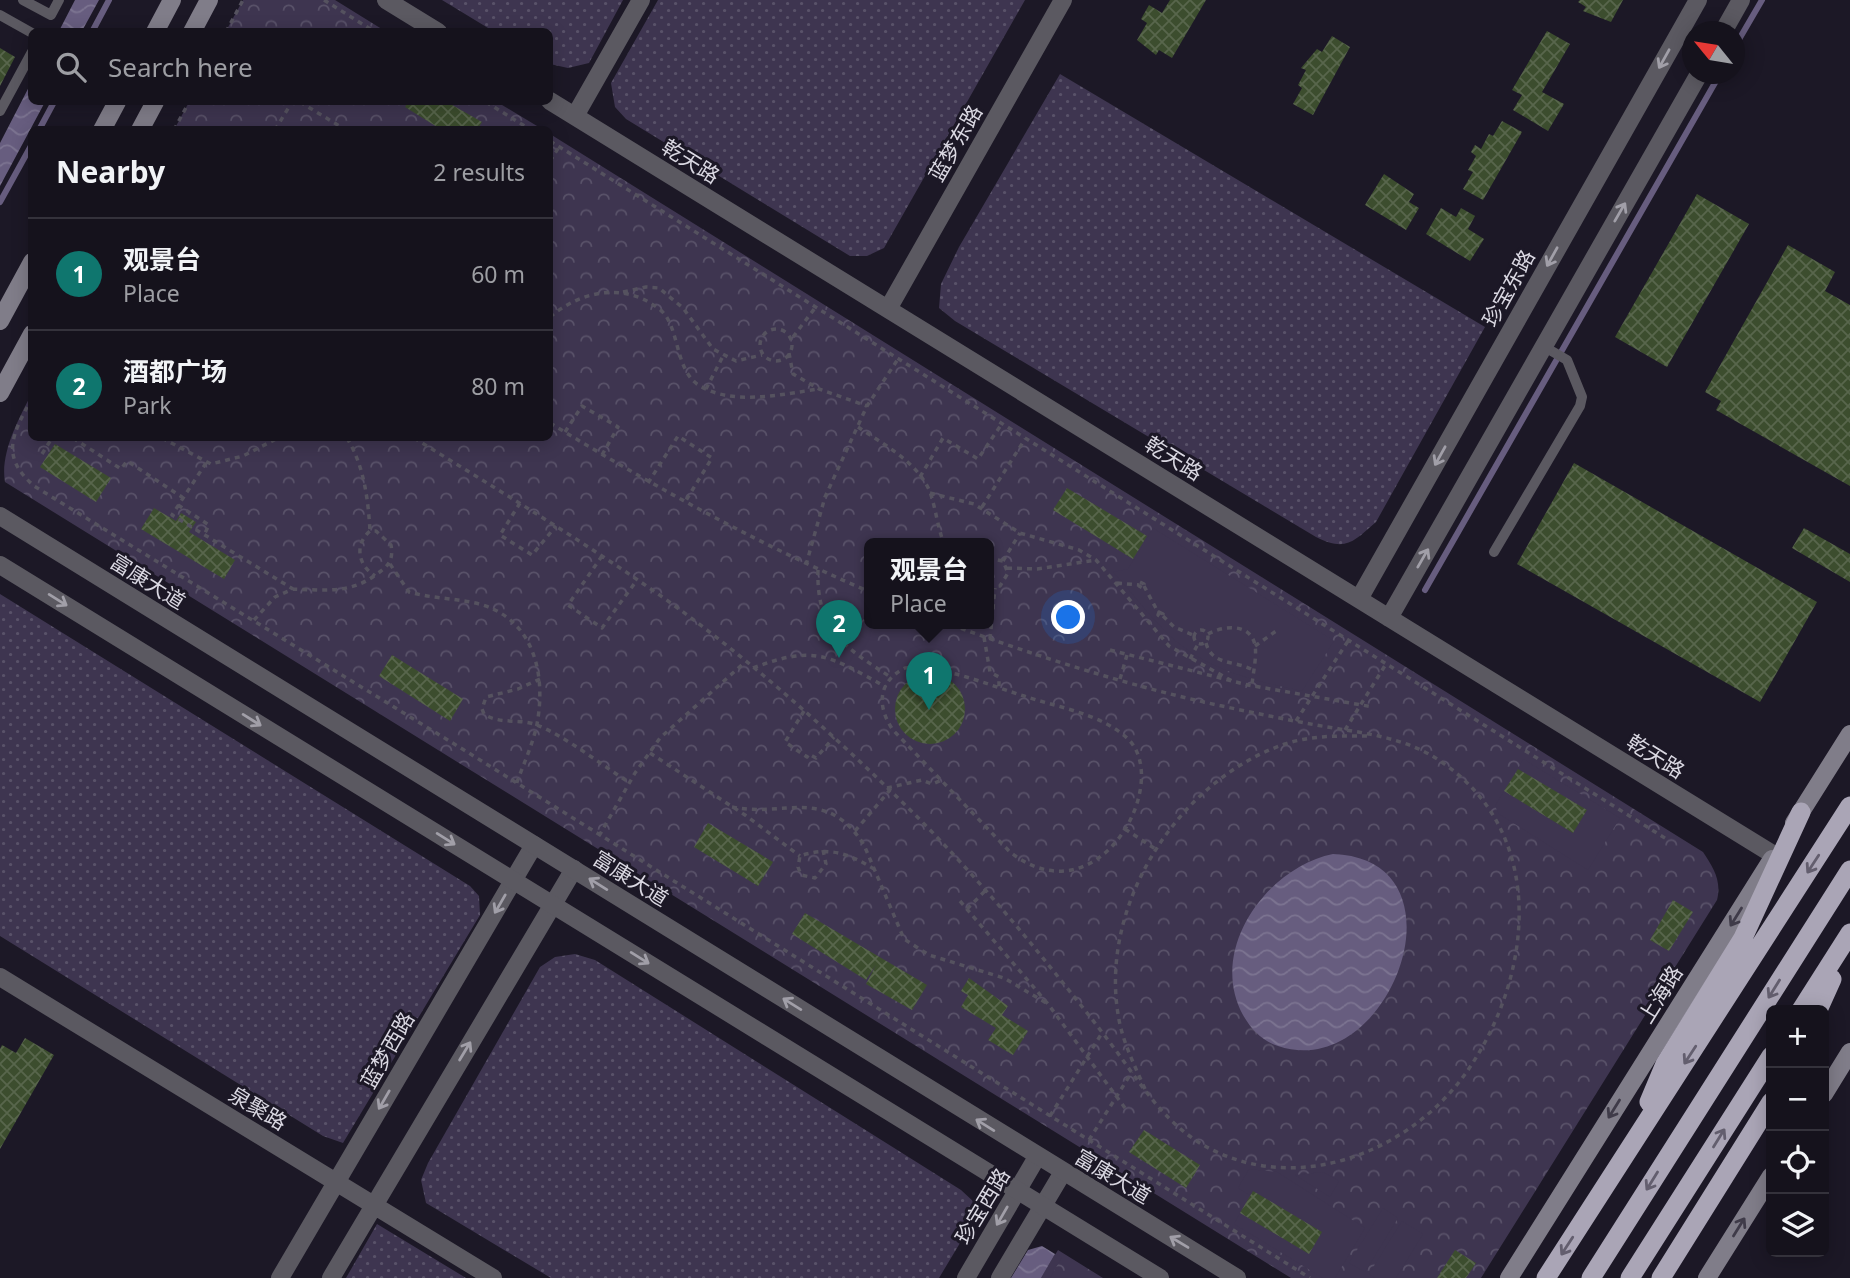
<!DOCTYPE html>
<meta charset="utf-8">
<style>
body{margin:0;font-family:"Noto Sans","Noto Sans SC",sans-serif;background:#222029;color:#f1f3f6}
.controls{position:absolute;right:21px;bottom:21px;display:grid;overflow:hidden;border-radius:10px;box-shadow:0 4px 18px #0003}
.controls button{width:63px;height:63px;display:grid;place-items:center;padding:0;border:0;border-bottom:2px solid #34323b;background:#15121c;color:#f1f3f6;font:35px sans-serif}
.compass{position:absolute;left:1682px;top:21px;width:63px;height:63px;border-radius:50%;background:#15121c;box-shadow:0 4px 18px #0003;rotate:300deg}
.you{position:absolute;left:1069px;top:618px;width:24px;height:24px;margin:-18px;border:5px solid #fff;border-radius:50%;background:#1a73e8;box-shadow:0 0 0 10px #1a73e833}
.badge{display:grid;place-items:center;width:46px;height:46px;border-radius:50%;background:#0f766e;color:#fff;font-size:23px;font-weight:700}
.pin{position:absolute;translate:-50% -58px;filter:drop-shadow(0 2px 4px #0008)}
.pin::after{content:'';position:absolute;top:37px;width:24px;height:21px;background:inherit;clip-path:polygon(0 0,100% 0,50% 100%)}
.popup{position:absolute;left:864px;top:538px;width:130px;height:91px;box-sizing:border-box;display:grid;place-content:center;border-radius:10px;background:#15121c;filter:drop-shadow(0 2px 5px #0005);font-size:23px;white-space:nowrap;color:#9d9ea3}
.popup b{font-size:26px;color:#f1f3f6}
.popup::after{content:'';position:absolute;left:50%;top:100%;margin-left:-14px;border:14px solid transparent;border-top-color:#15121c}
.list{margin:0;padding:0;list-style:none}
h2{display:flex;justify-content:space-between;align-items:center;height:91px;margin:0;padding:0 28px;font-size:30px}
h2 small{font-size:23px;font-weight:400;color:#9d9ea3}
.list li{display:grid;grid-template-columns:46px 1fr auto;gap:21px;align-items:center;box-sizing:border-box;height:112px;padding:0 28px;border-top:2px solid #34323b}
.list b{display:block;font-size:26px;white-space:nowrap}
.list p{margin:0;font-size:23px;white-space:nowrap;color:#9d9ea3}
.list em{font-size:23px;font-style:normal;color:#9d9ea3}
.icon{flex:none;width:38px;height:38px;fill:none;stroke:currentColor;stroke-width:2;stroke-linecap:round;stroke-linejoin:round}
.map{position:relative;flex:none;width:1850px;height:1278px;overflow:hidden}
.search{position:absolute;background:#15121c;box-shadow:0 4px 18px #0003;left:28px;top:28px;width:525px;height:77px;display:flex;align-items:center;gap:18px;box-sizing:border-box;padding:0 24px;border-radius:10px;color:#9d9ea3;font-size:26px}
.panel{position:absolute;background:#15121c;box-shadow:0 4px 18px #0003;left:28px;top:126px;width:525px;height:315px;border-radius:10px}
.map>svg:first-child{display:block}
.grass{fill:url(#grass-dots)}
.park{fill:url(#park-crowns);fill-rule:evenodd}
.garden{fill:#3e3550}
.water{fill:url(#water-waves)}
.lines{fill:none;stroke-linecap:round;stroke-linejoin:round}
.stream{stroke:#675d7f;stroke-width:6}
.building{fill:url(#building-cross-hatch)}
.path{stroke:#55525f;stroke-width:3.5;stroke-dasharray:5 5;stroke-linecap:butt}
.service{stroke:#5b5961;stroke-width:10}
.minor{stroke:#5b5961;stroke-width:18}
.tertiary{stroke:#5b5961;stroke-width:18}
.secondary{stroke:#807d89;stroke-width:18}
.trunk{stroke:#aaa5b6;stroke-width:19}
.oneway{stroke:#a19fa8}
.oneway2{stroke:#635e6e}
.oneway3{stroke:#3f3b49}
.labels{text-anchor:middle;dominant-baseline:central;stroke-width:6;stroke-linejoin:round;paint-order:stroke}
.street-label{font-size:21px;fill:#dad8e2;stroke:#1c1826}
</style>
<div class="map">
<svg width="1850" height="1278" viewBox="0 0 1850 1278">
<defs>
<pattern id="grass-dots" width="8" height="8" patternUnits="userSpaceOnUse" patternTransform="scale(1.75)"><rect width="8" height="8" fill="#3e3550"/><path d="M2 2h.1M6 6h.1" fill="none" stroke="#595269" stroke-width="1.8" stroke-linecap="round"/></pattern>
<pattern id="park-crowns" width="20" height="18" patternUnits="userSpaceOnUse" patternTransform="scale(1.75)"><rect width="20" height="18" fill="#3e3550"/><path d="M2 6a3 3 0 1 1 6 0M12 15a3 3 0 1 1 6 0" fill="none" stroke="#595269"/></pattern>
<pattern id="water-waves" width="16" height="10" patternUnits="userSpaceOnUse" patternTransform="scale(1.75)"><rect width="16" height="10" fill="#675d7f"/><path d="M0 5q4-4 8 0t8 0" fill="none" stroke="#7c7491"/></pattern>
<pattern id="building-cross-hatch" width="8" height="8" patternUnits="userSpaceOnUse" patternTransform="scale(1.75)"><rect width="8" height="8" fill="#3c4d2e"/><path d="M0 0l8 8M0 8l8-8" fill="none" stroke="#58664c"/></pattern>
</defs>
<rect width="100%" height="100%" fill="#1c1826"/>
<!-- grass -->
<path class="grass" d="M442,0H623L589,63L568,68L550,64V32L493,31Z
M658,0H1025L884,248L867,256H850L626,119L615,107L611,83Z
M1060,74L1485,327L1376,522C1353,542 1346,552 1316,537L955,321L939,308L941,284L959,247Z
M0,594L470,886L479,896L480,915L343,1143L323,1136L0,936Z
M575,954L595,960L961,1190L975,1203V1218L939,1278H551L426,1203L421,1180L428,1163L540,967L555,957Z
M377,1224L466,1278H346Z"/>
<!-- park -->
<path class="park" d="M243,0H335L385,31H226Z
M189,102H497L542,129L174,130Z
M550,134L1703,852C1713,867 1722,881 1717,900L1481,1278H1291L5,482C0,454 18,420 31,395L32,438H550ZM870,544H988V624H870Z
M1058,1250L1103,1278H1041Z"/>
<!-- garden -->
<path class="garden" d="M1153,528L1334,641L1302,691C1251,680 1202,669 1164,630C1146,612 1131,591 1113,572L1128,569Z
M1523,759L1620,818L1588,870L1499,814L1495,806L1504,791L1573,833L1587,811L1518,769Z
M1249,1169L1277,1172L1365,1228L1335,1278H1323L1234,1224L1240,1213L1309,1254L1322,1232L1253,1191L1251,1196L1238,1188Z
M1323,1172L1339,1181L1330,1197L1295,1175Z
M1383,1208L1398,1218L1365,1272L1349,1263Z
M1402,1221L1423,1234L1396,1278H1375L1369,1274Z
M1055,1254L1062,1257L1050,1278H1041Z"/>
<!-- water -->
<path class="water" d="M75,0H99L82,31H59Z
M31,83L32,102H45L0,186V143Z
M1333,854C1473,859 1390,1084 1278,1046C1262,1041 1251,1029 1243,1015C1207,949 1268,867 1333,854Z
M1042,1246L1055,1254L1041,1278H1011L1028,1250Z"/>
<g class="lines">
<!-- stream -->
<path class="stream" d="M92,32L109,0
M1734,48L1762,0
M39,130L54,102
M0,202L32,144
M1425,590L1720,74"/>
</g>
<!-- building -->
<path class="building" d="M1170,0H1206L1172,58L1159,50L1156,55L1137,40L1147,23L1141,19L1149,5L1162,13Z
M1580,0H1623L1611,22L1583,11L1586,7L1578,2Z
M1547,31L1570,44L1542,92L1564,104L1548,131L1513,110L1522,95L1512,90Z
M1332,36L1350,47L1313,115L1293,104L1302,88L1298,85L1306,70L1301,68L1317,49L1322,52Z
M0,48L15,57L0,86Z
M408,102H447L482,122L477,130H442L405,107Z
M1502,121L1522,132L1483,200L1463,189L1473,172L1468,170L1476,156L1471,152L1475,145L1481,149L1489,134L1493,136Z
M1384,174L1414,194L1409,202L1419,208L1406,230L1365,205Z
M1697,194L1749,224L1667,367L1615,337Z
M1441,208L1456,217L1461,208L1475,216L1468,229L1484,239L1470,261L1426,234Z
M1788,245L1835,272L1825,291L1850,305V486L1716,410L1721,401L1705,392Z
M55,444L111,478L96,502L40,467Z
M1574,463L1817,602L1760,702L1517,564Z
M1067,488L1147,536L1133,559L1053,510Z
M154,508L176,521L181,513L196,522L189,532L235,560L224,579L141,529Z
M1804,528L1850,554V582L1792,548Z
M392,655L463,699L450,721L379,676Z
M895 709a35 35 0 1 1 70 0a35 35 0 1 1-70 0Z
M1518,769L1587,810L1573,833L1504,791Z
M708,823L773,862L758,886L694,847Z
M1673,900L1693,912L1669,951L1650,940Z
M805,913L927,985L912,1010L866,984L876,965L866,980L792,934Z
M969,978L1008,1006L1002,1015L1028,1031L1013,1055L988,1040L996,1028L961,1007L968,995L961,991Z
M25,1038L54,1055L0,1149V1049L2,1045L16,1053Z
M1144,1130L1200,1165L1186,1188L1129,1152Z
M1253,1191L1322,1232L1309,1254L1240,1213Z
M1455,1250L1476,1263L1466,1278H1437Z"/>
<g class="lines">
<!-- path -->
<path class="path" d="M324,0L375,32
M226,32L243,0
M300,102L346,130
M486,102L531,130
M174,130L189,102
M275,130L292,102
M550,141L1668,840
M550,161L559,147
M623,292L646,287L659,288L683,308L713,349L736,361L762,355
M550,317C576,295 612,284 645,300C652,304 661,309 666,316C679,336 677,369 697,384C731,407 782,394 819,389
M760 345a16 16 0 1 1 32 0a16 16 0 1 1-32 0Z
M793,337L815,308
M789,353L793,374L819,389L867,406
M706,389L723,356
M32,398C12,435 0,456 34,486L464,750L1310,1278
M550,423C653,486 758,544 870,592
M858,427C883,444 921,464 931,495C936,511 938,528 944,544
M565,432L582,406L618,427L602,455
M73,438L121,469L127,461L182,497
M162,438L211,464L243,456L278,438
M347,438C364,466 368,498 370,531
M414,438C500,491 586,543 668,601C750,660 826,728 898,798C954,852 1006,912 1055,973C1076,999 1097,1025 1117,1052C1147,1093 1171,1132 1219,1153C1311,1194 1420,1145 1472,1064C1533,971 1546,834 1443,763C1406,736 1360,733 1316,725C1283,719 1250,712 1217,705C1126,685 1036,656 949,624
M42,454L52,438
M206,463L172,515L293,589
M920,477L943,438L978,459L1001,425
M648,483L678,436L712,458L685,502
M930,493L974,504L1020,533L1079,550L1096,560L1169,646L1232,681
M520,503L500,535L532,555L556,526
M178,505L209,525L204,535
M982,507L1025,439
M602,556L568,605L602,628L637,580
M988,558L1003,561L1008,573L1000,586L988,587
M1003,561L1020,533
M390,564L409,592C433,599 459,598 483,605C535,622 546,676 537,724C533,744 523,765 516,785
M806,565L825,497L867,406L898,359
M1007,568L1037,569L1096,560
M818,570C816,631 846,648 892,678
M1140,582L1144,584L1143,588L1139,586Z
M1117,583L1139,585
M1144,586L1158,612
M1159,612L1163,614L1161,617L1158,615Z
M1163,616L1174,627L1193,635
M254,620L275,597L293,589C322,590 349,594 374,576C387,567 394,562 391,545L376,531H370C354,545 358,565 375,576
M1194 637a7 7 0 1 1 14 0a7 7 0 1 1-14 0Z
M1208,634C1222,626 1250,622 1255,645C1257,657 1253,673 1252,685
M984,637L990,672L999,677V688
M990,639L995,588
M1206,643C1212,666 1235,660 1253,670
M1255,646L1279,629
M1110,650L1248,685L1373,707
M1190,659L1198,644
M753,668C816,644 829,656 886,687
M905,668C947,666 985,684 1024,696C1057,707 1101,714 1127,738C1174,781 1099,922 1010,852L893,730C877,707 877,682 905,668Z
M540,679L518,689L486,697L482,709L484,714C500,725 519,718 537,725C565,736 603,766 630,783
M1120,679L1127,655
M804,711L785,742L807,757L809,754L816,758L834,737
M1296,721L1348,641
M1345,730L1386,664
M650,753L745,815L800,856
M887,788L922,780L932,784L942,780
M732,807C784,818 826,785 864,845L904,939L929,955L1004,978L1048,1004
M1125,829L1157,850
M855,831L890,790
M599,836L635,773L660,738L744,663
M823,850L826,864L815,878L801,875L798,867L800,856C829,846 850,854 874,869
M960,901L1048,1004L1125,1108
M967,909L985,891
M1145,1089C1134,1064 1122,1041 1118,1014C1100,903 1179,780 1285,744C1312,735 1341,736 1369,736
M1050,1116L1102,1033
M1089,1140L1132,1072"/>
<!-- service -->
<path class="service" d="M23,0L51,15L59,0
M0,15L32,33
M0,111L32,52
M1494,552L1580,406L1582,397L1567,360L1543,346"/>
<!-- minor -->
<path class="minor" d="M386,0L438,32
M1723,32L1741,0
M550,101L1774,855
M575,116L641,0
M888,309L1063,0
M1359,599L1698,0
M1389,618L1699,74
M0,977L493,1278
M280,1278L534,845
M331,1278L574,869
M966,1278L1037,1157
M1000,1278L1063,1172"/>
<!-- tertiary -->
<path class="tertiary" d="M0,516L1237,1278
M0,565L1160,1278"/>
<!-- secondary -->
<path class="secondary" d="M155,32L172,0
M192,32L209,0
M102,130L117,102
M140,130L155,102
M0,321L32,262
M0,393L32,334
M1794,823L1850,734
M1824,1094L1850,1052
M1509,1278L1772,859
M1707,1278L1771,1176"/>
<!-- trunk -->
<path class="trunk" d="M1801,1010L1850,933
M1818,1010L1832,979
M1649,1102L1665,1064L1743,938L1801,812
M1546,1278L1850,806
M1591,1278L1850,870
M1630,1278L1771,1056
M1661,1278L1771,1102"/>
</g>
<!-- one-way arrows -->
<defs><path id="oneway-shaft" d="M-6 0H5M1.5-3L5.5 0L1.5 3" fill="none" stroke-width="1.6" stroke-linecap="round" stroke-linejoin="round" transform="scale(1.75)"/></defs>
<g class="oneway">
<use href="#oneway-shaft" transform="translate(1664 59) rotate(119)"/>
<use href="#oneway-shaft" transform="translate(1620 212) rotate(-60)"/>
<use href="#oneway-shaft" transform="translate(1552 257) rotate(119)"/>
<use href="#oneway-shaft" transform="translate(1440 456) rotate(119)"/>
<use href="#oneway-shaft" transform="translate(1423 558) rotate(-60)"/>
<use href="#oneway-shaft" transform="translate(58 600) rotate(32)"/>
<use href="#oneway-shaft" transform="translate(252 720) rotate(32)"/>
<use href="#oneway-shaft" transform="translate(446 839) rotate(32)"/>
<use href="#oneway-shaft" transform="translate(598 884) rotate(-148)"/>
<use href="#oneway-shaft" transform="translate(500 904) rotate(120)"/>
<use href="#oneway-shaft" transform="translate(640 958) rotate(32)"/>
<use href="#oneway-shaft" transform="translate(792 1004) rotate(-148)"/>
<use href="#oneway-shaft" transform="translate(465 1051) rotate(-59)"/>
<use href="#oneway-shaft" transform="translate(384 1100) rotate(120)"/>
<use href="#oneway-shaft" transform="translate(985 1125) rotate(-148)"/>
<use href="#oneway-shaft" transform="translate(1002 1216) rotate(120)"/>
<use href="#oneway-shaft" transform="translate(1179 1242) rotate(-149)"/>
</g>
<g class="oneway2">
<use href="#oneway-shaft" transform="translate(1813 864) rotate(123)"/>
<use href="#oneway-shaft" transform="translate(1774 989) rotate(122)"/>
<use href="#oneway-shaft" transform="translate(1690 1055) rotate(123)"/>
<use href="#oneway-shaft" transform="translate(1719 1138) rotate(-58)"/>
<use href="#oneway-shaft" transform="translate(1652 1181) rotate(122)"/>
<use href="#oneway-shaft" transform="translate(1567 1246) rotate(123)"/>
</g>
<g class="oneway3">
<use href="#oneway-shaft" transform="translate(1736 917) rotate(122)"/>
<use href="#oneway-shaft" transform="translate(1614 1109) rotate(122)"/>
<use href="#oneway-shaft" transform="translate(1739 1227) rotate(-58)"/>
</g>
<g class="labels">
<!-- street labels -->
<g class="street-label">
<text transform="translate(955 143) rotate(-60)">蓝梦东路</text>
<text transform="translate(691 161) rotate(32)">乾天路</text>
<text transform="translate(1508 288) rotate(-61)">珍宝东路</text>
<text transform="translate(1174 458) rotate(32)">乾天路</text>
<text transform="translate(148 581) rotate(32)">富康大道</text>
<text transform="translate(1656 756) rotate(32)">乾天路</text>
<text transform="translate(631 878) rotate(32)">富康大道</text>
<text transform="translate(1660 994) rotate(-58)">上海路</text>
<text transform="translate(387 1050) rotate(-60)">蓝梦西路</text>
<text transform="translate(258 1108) rotate(31)">泉聚路</text>
<text transform="translate(1113 1176) rotate(31)">富康大道</text>
<text transform="translate(982 1206) rotate(-59)">珍宝西路</text>
</g>
</g>
</svg>
<div class="controls">
<button>+</button>
<button>−</button>
<button><svg class="icon" aria-label="locate" viewBox="0 0 24 24"><circle cx="12" cy="12" r="6"/><path d="M12 2v4M12 18v4M2 12h4M18 12h4"/></svg></button>
<button><svg class="icon" aria-label="layers" viewBox="0 0 24 24"><path d="M12 4l9 5-9 5-9-5zM3 14l9 5 9-5"/></svg></button>
</div>
<svg class="compass" viewBox="-18 -18 36 36"><path d="M0-13l5 13h-10z" fill="#e53935"/><path d="M0 13l5-13h-10z" fill="#9d9ea3"/></svg>
<div class="you"></div>
<div class="pin badge" style="left:929px;top:710px">1</div>
<div class="popup"><b>观景台</b>Place</div>
<div class="pin badge" style="left:839px;top:658px">2</div>
<div class="search"><svg class="icon" aria-label="search" viewBox="0 0 24 24"><circle cx="10" cy="10" r="6"/><path d="M15 15l6 6"/></svg>Search here</div>
<section class="panel">
<h2>Nearby<small>2 results</small></h2>
<ul class="list">
<li><span class="badge">1</span><div><b>观景台</b><p>Place</p></div><em>60 m</em></li>
<li><span class="badge">2</span><div><b>酒都广场</b><p>Park</p></div><em>80 m</em></li>
</ul>
</section>
</div>
